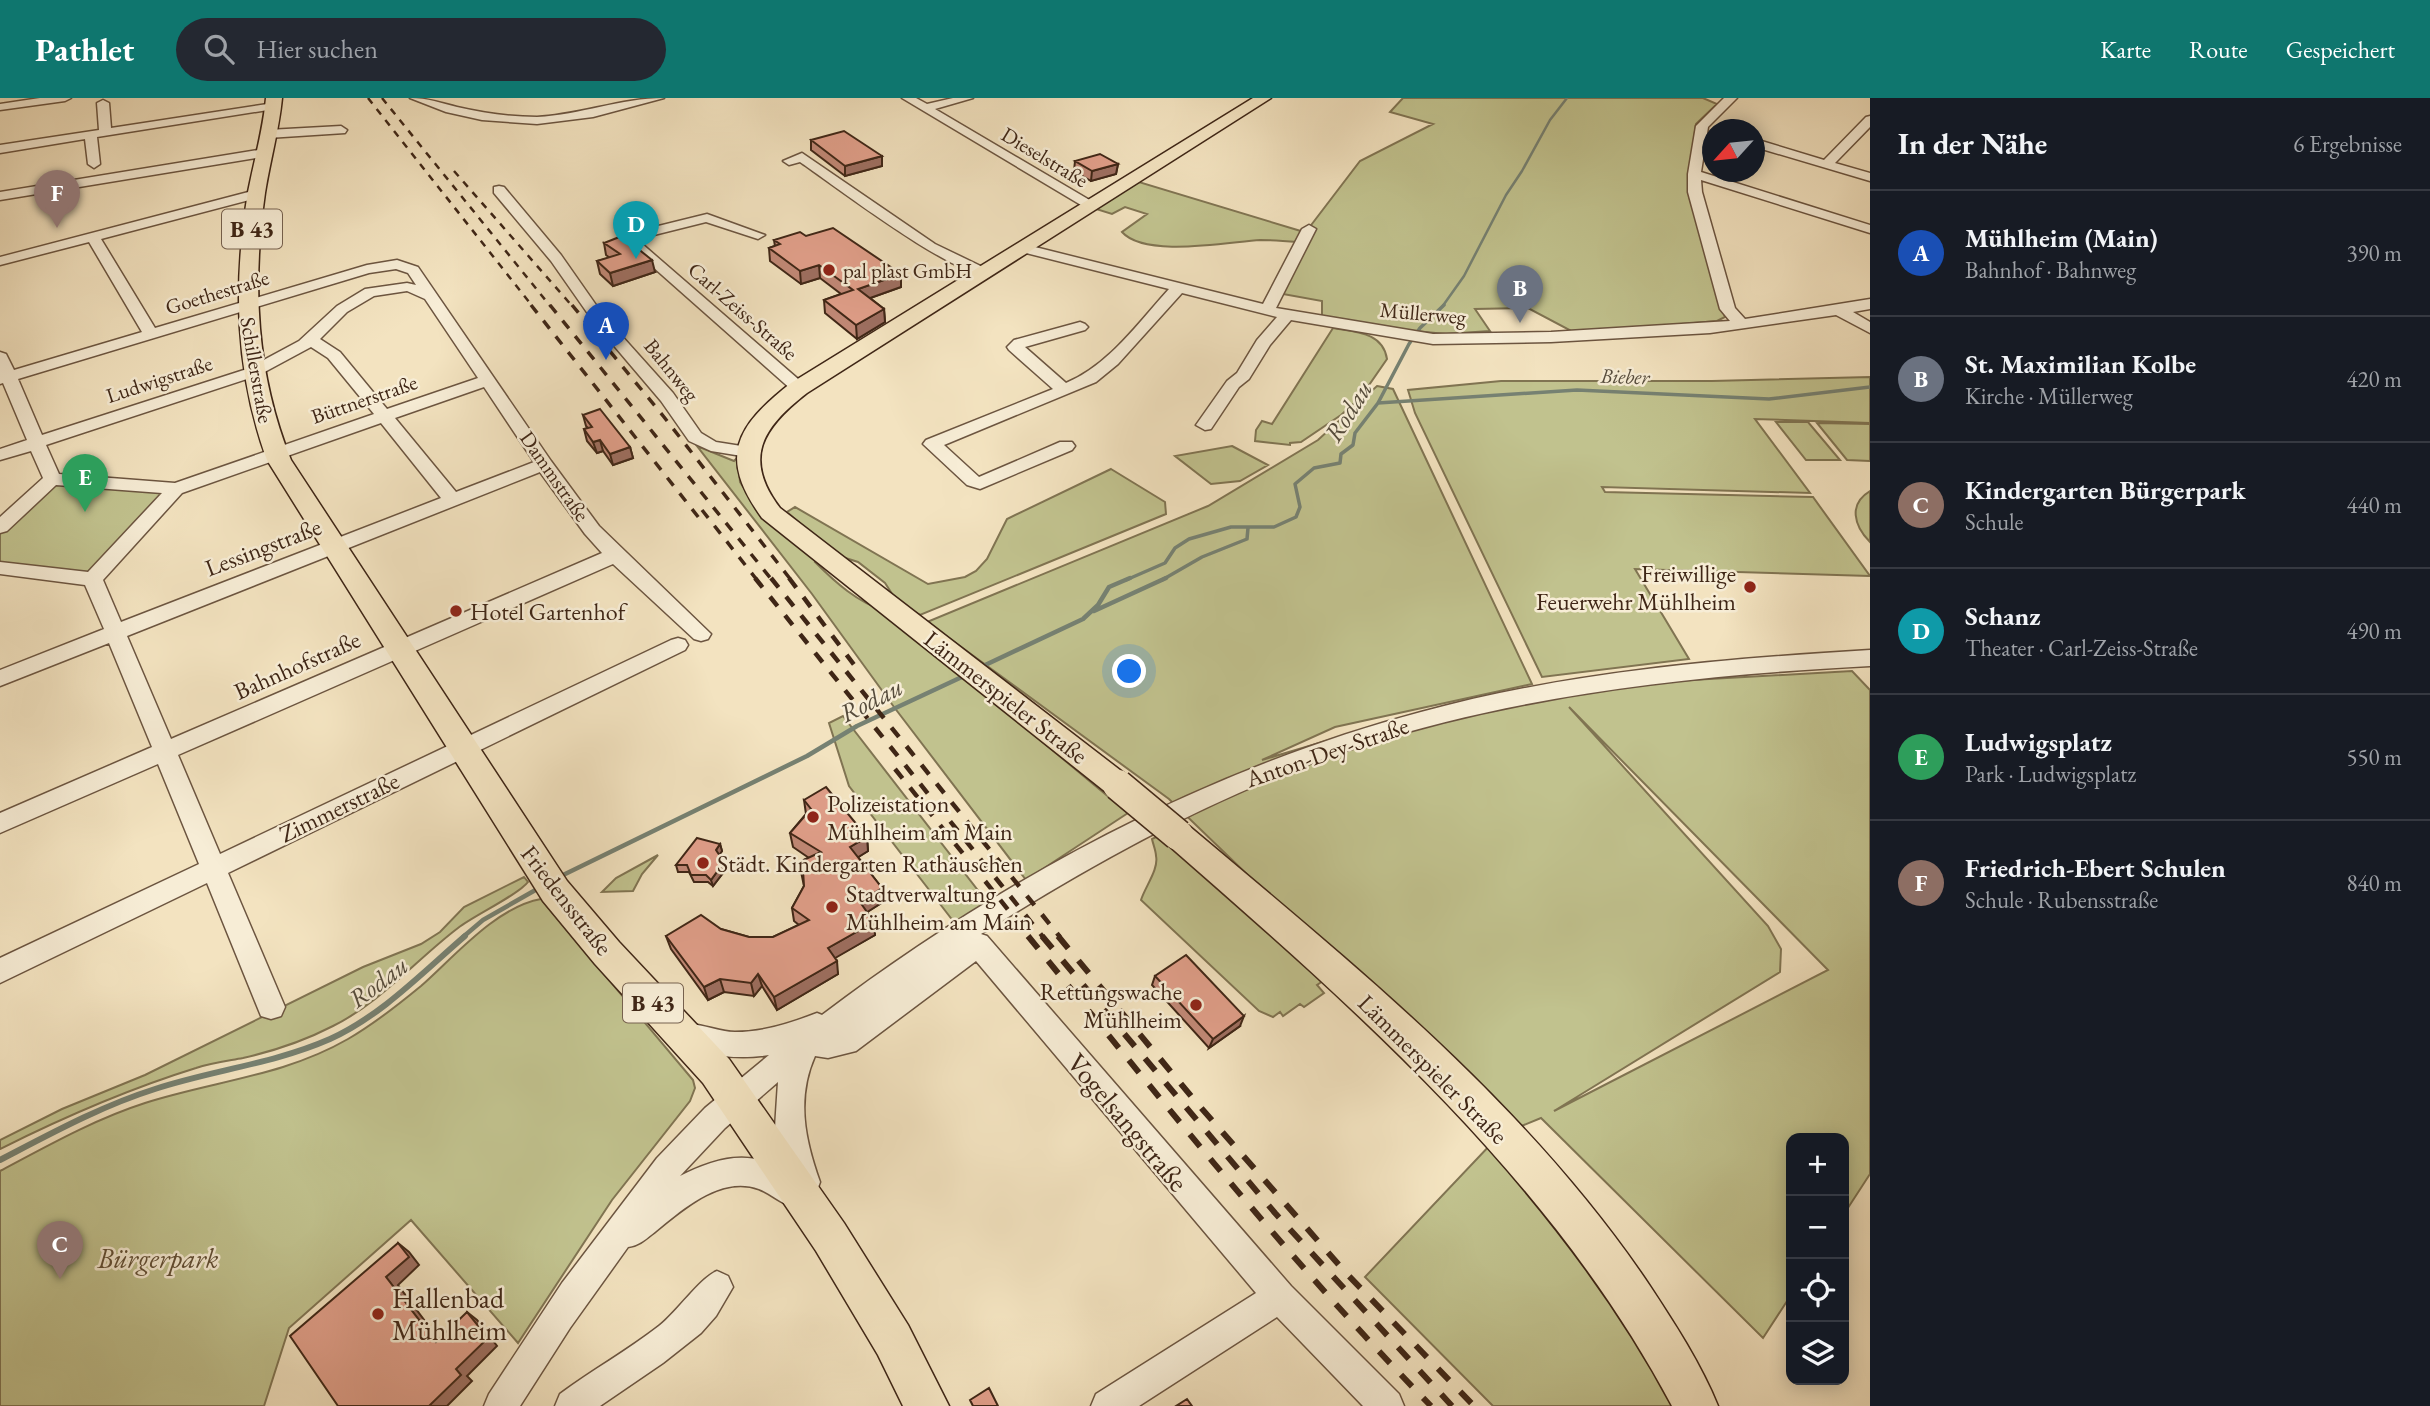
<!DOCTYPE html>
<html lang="de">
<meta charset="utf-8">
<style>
body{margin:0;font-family:"EB Garamond",serif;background:#242831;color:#f1f3f6}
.controls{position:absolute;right:21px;bottom:21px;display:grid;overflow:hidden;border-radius:14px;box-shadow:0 4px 18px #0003}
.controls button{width:63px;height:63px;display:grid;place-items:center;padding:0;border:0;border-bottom:2px solid #363941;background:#171b24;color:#f1f3f6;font:35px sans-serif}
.compass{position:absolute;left:1702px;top:21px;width:63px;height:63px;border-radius:50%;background:#171b24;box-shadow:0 4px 18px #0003;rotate:243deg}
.you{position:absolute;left:1130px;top:574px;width:24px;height:24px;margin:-18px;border:5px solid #fff;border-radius:50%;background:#1a73e8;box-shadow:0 0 0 10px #1a73e833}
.badge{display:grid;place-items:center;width:46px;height:46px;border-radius:50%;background:#0f766e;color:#fff;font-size:23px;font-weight:700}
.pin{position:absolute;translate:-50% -58px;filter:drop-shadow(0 2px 4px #0008)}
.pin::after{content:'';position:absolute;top:37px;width:24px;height:21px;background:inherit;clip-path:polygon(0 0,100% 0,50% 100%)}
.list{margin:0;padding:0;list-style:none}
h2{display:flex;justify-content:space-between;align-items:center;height:91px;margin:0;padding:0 28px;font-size:30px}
h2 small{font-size:23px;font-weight:400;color:#9ea1a6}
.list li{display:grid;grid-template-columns:46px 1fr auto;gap:21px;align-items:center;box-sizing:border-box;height:126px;padding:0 28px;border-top:2px solid #363941}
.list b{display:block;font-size:26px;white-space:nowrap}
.list p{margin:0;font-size:23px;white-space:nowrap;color:#9ea1a6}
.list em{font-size:23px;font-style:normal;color:#9ea1a6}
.icon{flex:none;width:38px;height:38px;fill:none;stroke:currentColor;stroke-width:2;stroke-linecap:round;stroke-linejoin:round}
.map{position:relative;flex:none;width:1870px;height:1308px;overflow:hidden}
header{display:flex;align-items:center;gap:42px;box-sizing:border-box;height:98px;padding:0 35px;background:#0f766e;color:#fff}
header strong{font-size:33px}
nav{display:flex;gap:38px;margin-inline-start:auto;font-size:24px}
.search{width:490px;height:63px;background:#242831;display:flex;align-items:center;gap:18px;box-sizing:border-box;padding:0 24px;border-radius:38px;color:#9ea1a6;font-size:26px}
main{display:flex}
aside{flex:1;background:#171b24}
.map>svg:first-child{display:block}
.green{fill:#c1c28e;stroke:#807452;stroke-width:2;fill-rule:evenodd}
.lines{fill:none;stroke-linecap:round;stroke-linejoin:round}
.stream-far3{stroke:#768172;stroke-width:2.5}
.stream-far2{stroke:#768172;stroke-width:3.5}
.stream-far1{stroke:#768172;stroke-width:4.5}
.stream{stroke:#768172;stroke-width:6}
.minor-casing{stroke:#6c5540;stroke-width:3}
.major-casing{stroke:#3f2616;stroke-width:3}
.minor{fill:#f7edd6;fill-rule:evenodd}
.major{fill:#f3e3c0;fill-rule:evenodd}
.rail-far3{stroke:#3f2616;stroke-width:2.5;stroke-dasharray:7 7;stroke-linecap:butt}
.rail-far2{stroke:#3f2616;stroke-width:3.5;stroke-dasharray:10 10;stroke-linecap:butt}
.rail-far1{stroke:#3f2616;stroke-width:4.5;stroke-dasharray:12 12;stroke-linecap:butt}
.rail{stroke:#3f2616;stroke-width:6;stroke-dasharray:16 16;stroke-linecap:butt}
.major-bridge-casing{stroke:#3f2616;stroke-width:33;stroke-linecap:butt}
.major-bridge{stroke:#f3e3c0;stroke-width:30}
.wall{fill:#c28977;stroke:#3f2616;stroke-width:2}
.shaded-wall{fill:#9e6f61;stroke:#3f2616;stroke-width:2}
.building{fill:#e19f8a;stroke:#3f2616;stroke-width:2}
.poi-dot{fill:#8f2418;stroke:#f7edd6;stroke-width:2.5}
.labels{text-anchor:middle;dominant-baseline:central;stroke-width:5;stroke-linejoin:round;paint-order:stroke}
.far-street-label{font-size:21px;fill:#3f2616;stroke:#f7edd6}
.far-poi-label{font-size:21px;fill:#3f2616;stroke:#f7edd6;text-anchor:start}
.far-water-label{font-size:21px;font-style:italic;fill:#564c3c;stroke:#f7edd6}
.shield{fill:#f7edd6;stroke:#766250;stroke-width:2}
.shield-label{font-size:23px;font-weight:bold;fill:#3f2616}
.street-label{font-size:24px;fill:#3f2616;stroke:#f7edd6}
.poi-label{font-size:24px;fill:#3f2616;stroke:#f7edd6;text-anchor:start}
.water-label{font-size:26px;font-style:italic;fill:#564c3c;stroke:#f7edd6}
.near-street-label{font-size:28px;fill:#3f2616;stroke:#f7edd6}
.near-park-label{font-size:28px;font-style:italic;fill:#604d34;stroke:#f7edd6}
.near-poi-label{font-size:28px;fill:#3f2616;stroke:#f7edd6;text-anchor:start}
</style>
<header>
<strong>Pathlet</strong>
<div class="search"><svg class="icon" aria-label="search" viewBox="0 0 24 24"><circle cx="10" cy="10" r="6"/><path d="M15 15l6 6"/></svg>Hier suchen</div>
<nav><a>Karte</a><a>Route</a><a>Gespeichert</a></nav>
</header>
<main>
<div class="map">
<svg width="1870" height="1308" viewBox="0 0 1870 1308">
<rect width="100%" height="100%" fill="#f3e3c0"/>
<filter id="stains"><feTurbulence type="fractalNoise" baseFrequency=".00286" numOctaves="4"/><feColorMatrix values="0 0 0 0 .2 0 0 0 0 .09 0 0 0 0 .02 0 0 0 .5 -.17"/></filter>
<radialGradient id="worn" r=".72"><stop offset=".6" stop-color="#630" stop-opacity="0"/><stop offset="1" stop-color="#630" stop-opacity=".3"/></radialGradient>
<!-- green -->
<path class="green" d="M1403,0H1703L1717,6L1696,26L1689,76V98L1725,219L1717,223L1575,235L1528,210L1475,211L1490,233L1446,236L1322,224V203L1272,194L1298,144C1286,143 1273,142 1260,142C1228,144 1145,160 1122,134L1147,116L1125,109L1112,116L1096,111L1139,84L1304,134L1302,139L1360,63L1433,26L1390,14Z
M1333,230C1355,234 1383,234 1387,261L1360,300L1341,317L1301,344L1290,345V347L1255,343L1256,332L1262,323L1272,326Z
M1870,279V325L1755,321L1810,395L1602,389L1605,394L1813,399L1870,478L1635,471L1689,561L1542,579L1415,315L1408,292L1501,283H1712Z
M1377,288L1393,291L1532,586L1335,629L1262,662L1407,619L1550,590L1852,573L1870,592V1076L1844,1116V1040H1791V1197L1763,1240L1541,1020L1512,1032L1169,701L927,524L1208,408L1318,342ZM1569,609L1828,872L1554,1013L1780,874L1781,851L1768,828Z
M1776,324H1808L1840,362H1806Z
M1817,325L1870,326V363L1847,362Z
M697,348L734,363L738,359L740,384L757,411L818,461L815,464C836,485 857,504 885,513L1128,715L1026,782L894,609L812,496Z
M1232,348L1268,367L1240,383L1211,386L1175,358Z
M1111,371L1165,404L1166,416L920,517L898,505L885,485L858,464L836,457L787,414L795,409L928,486L965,479L976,473L987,461L1007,421Z
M53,384L167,394L91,476L0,467V433Z
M1870,393V444C1854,428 1848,406 1870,393Z
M843,618L990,808L957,828L849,688L829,625Z
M1160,737L1326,881L1317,887L1324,895L1304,909L1300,906L1283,918L1280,914L1273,919L1259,913L1141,802C1145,789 1159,771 1156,758C1156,753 1153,746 1152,741Z
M658,757L642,776L633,793L602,794L616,780Z
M524,779L528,784C518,797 475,817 458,830C417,861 380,905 333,928C304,943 274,953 243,960C227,963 211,965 196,970C128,991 64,1019 0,1051V1042L62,1011L145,977L363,869L421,846L440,834L464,809Z
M541,801L693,982L695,990L690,1003L612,1102L518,1245L411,1122L289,1230L264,1308H0V1073C47,1048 95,1021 145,1005C214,983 284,978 348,941C374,926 398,907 421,888C454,859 496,809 541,801Z
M1492,1045L1586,1153L1677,1308H1493L1365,1179Z"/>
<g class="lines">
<!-- stream-far3 -->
<path class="stream-far3" d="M1442,209L1464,178L1506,97L1522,73L1550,22L1567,0"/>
<!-- stream-far2 -->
<path class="stream-far2" d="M1378,305L1577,292L1769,301L1870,289
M1126,482L1165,465L1175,450L1189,441L1231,429H1274L1296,419L1300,409L1295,386L1314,370L1340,365L1341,356L1353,347L1355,335L1378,305L1409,246L1420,230L1444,207
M1162,482L1202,459L1247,441L1248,430"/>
<!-- stream-far1 -->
<path class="stream-far1" d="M1094,513L1166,480
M981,569L1083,521L1098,507L1109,489L1130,480
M559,779L807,658L857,628L964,578
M463,839L483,822L539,790"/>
<!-- stream -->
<path class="stream" d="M0,1062C50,1036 101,1008 155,991C213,972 273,966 330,941C381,918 423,874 465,838"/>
<!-- minor casing -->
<g class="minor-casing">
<path id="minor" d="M40,0H71L65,3L0,12V6Z
M410,0C428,0 441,5 457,9C483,15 510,19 537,19C580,17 621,0 664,0L593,19L537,26L482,22L446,14Z
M902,0H916L927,6L953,0H973L935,11L1098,107L1096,110H1086Z
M1724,0H1737L1708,29L1701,74L1870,127V135L1701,82L1702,94L1735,210L1745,221L1870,201V211L1853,214L1870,224V235L1836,217L1710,235L1551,244L1433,246L1291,222L1270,247L1249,281L1239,289L1211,331L1205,332L1196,327L1227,283L1237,275L1257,242L1277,219L1182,195L1118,266L1096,284L944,347L979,379L1060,344H1072L1075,348L1072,352L980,391L967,387L923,346L926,342L1053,291L1009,252L1007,249L1014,242L1080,224L1085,226L1088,229L1085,232L1025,249L1066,285C1109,267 1138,225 1169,191L1018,153L1016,150L1023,146L1263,206L1302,131L1309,127L1316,131L1276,210L1433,236L1551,234L1730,223L1720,211L1688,94V76L1696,28Z
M103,2L109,5L111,30L274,5L280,8L274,11L97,39L100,66L94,70L88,66L85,41L0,55V47L99,32L97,5Z
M1870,18V29L1835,65L1870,75V83L1755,49V41L1824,62L1866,19Z
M341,28L347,32L345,35L268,40L262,36L268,32Z
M264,51L270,55L268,58L0,102V94Z
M802,55L935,146L993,174L991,177C960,184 831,85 800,64L789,67L783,63Z
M499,88L504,89L561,157L603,217L673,295L701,335L716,344L754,350L757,354L754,358L748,359L711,353L689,343L661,303L593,223L551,163L494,95V89Z
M256,92L263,96L261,99L101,141L155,230L367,167L397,162L418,169L551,363L599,428L711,536L708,541L701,543L694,541L613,466L178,657L220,756L671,542L678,540L685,542L688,547L685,552L228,775L285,909L281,918L271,921L261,918L207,785L0,885V860L199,766L158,666L0,735V715L152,649L109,545L0,588V572L104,531L85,487L0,476V464L88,474L162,395L56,387L7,433L0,435V419L43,380L31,353L0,362V351L27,342L3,285L0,286V254L6,256L14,272L142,234L89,144L0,167V159ZM396,171L408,175L416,187L407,185L365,191L337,208L299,243L247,271L42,337L18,281L369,175ZM407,193L425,201L478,280L387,311L340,254L320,241L347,214L374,198ZM311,249L328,260L374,316L175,385L59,376L46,347L259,277ZM484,289L534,364L456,394L395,320ZM381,325L441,400L121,524L103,482L182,395ZM540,374L585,436L602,455L171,641L127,538Z
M707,116L765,137L758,141L706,124L650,138L644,140L641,145L805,287L807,290L805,293H793L627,146L634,134Z
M1870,552V568C1699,577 1528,595 1364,647C1229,690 1101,760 981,836L987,838L1291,1188L1399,1296L1404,1308H1363L1277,1219L1139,1308H1091L1096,1296L1256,1195L976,863L856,953L828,960L815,958C796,1001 805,1042 820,1084L816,1095L805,1099L801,1097L799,1103L788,1107C778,1103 769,1095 759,1091C721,1077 683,1111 656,1133C647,1140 639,1148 628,1149L570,1230L520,1308H484L489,1296L562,1185L657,1060L705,1010L769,957C736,962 707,958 675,946L671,937L675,928C693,921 716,934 735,934C764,934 791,925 817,915L822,917C1000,782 1204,672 1421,614C1567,574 1719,561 1870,552ZM778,984L775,1030L786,1073C750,1050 715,1060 680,1078L725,1030Z
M717,1173L728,1178L733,1189L716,1218L701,1235L663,1265L600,1308H555L560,1296C592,1272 627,1253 659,1228C677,1214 700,1180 717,1173Z"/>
</g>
<!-- major casing -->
<g class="major-casing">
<path id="major" d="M266,0H282C279,32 270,63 265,95C252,187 256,275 291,362L567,783L619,844L729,961L844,1125L908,1227L949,1308H903L878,1257L816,1153L703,985L595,866L543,803L267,362C235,274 233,186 248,94C254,63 263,32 266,0Z
M1253,0H1271L807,295C763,329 742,360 780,410L1129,679L1133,687L1129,695L1118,699L1107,695L762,420C718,359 735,329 791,285Z
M1178,724L1189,728C1354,867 1529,1007 1650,1188C1675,1226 1701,1266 1718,1308H1672C1552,1082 1357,912 1167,746L1162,737L1167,728Z"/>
</g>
<!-- minor -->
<use href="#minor" class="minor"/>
<!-- major -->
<use href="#major" class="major"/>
<!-- rail-far3 -->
<path class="rail-far3" d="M368,0L533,209
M382,0L551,209
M454,73L573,209"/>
<!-- rail-far2 -->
<path class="rail-far2" d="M531,207L703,425
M550,207L772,482
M572,207L664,319L791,482
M702,412L757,482"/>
<!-- rail-far1 -->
<path class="rail-far1" d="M755,480L1043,839
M771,480L1060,839
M789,480L861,576
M895,671L1030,839"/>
<!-- rail -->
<path class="rail" d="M1028,838C1158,998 1287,1160 1431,1308
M1042,838L1275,1115L1452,1308
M1058,838L1196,1004L1347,1176L1474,1308"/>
<!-- major-bridge casing -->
<g class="major-bridge-casing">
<path id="major-bridge" d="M1118,687L1178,737"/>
</g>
<!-- major-bridge -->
<use href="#major-bridge" class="major-bridge"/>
</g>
<!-- wall -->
<path class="wall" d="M811,42L882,58V68L845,78L811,52Z
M1075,63L1118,66L1116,76L1091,83L1074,73Z
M806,138L901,176V189L870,200L884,211L885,224L857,241L825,215L824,202L841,196L820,180L801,186L770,163L769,150L775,148L774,142Z
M604,145L655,174L613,188L600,176L597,163L610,160L606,157Z
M583,317L630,349L633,360L613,367L603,353L597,355L587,343L584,331L588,330L586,328Z
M804,702L867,739L868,753L858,759L882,790L883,804L867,814L874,824L875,837L834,860L838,876L777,912L762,888L754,898L724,894L708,902L671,851L666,838L721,831L749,839H773L799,827L794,823L792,810L804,788L799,764L809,760L793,749L790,735L806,716Z
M720,746L722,753L719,757L724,764L726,771L713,788L708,784H694L689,774H678L676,767Z
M1155,878L1240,928L1209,950L1152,887Z"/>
<!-- shaded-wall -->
<path class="shaded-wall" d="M882,58V68L845,78V68Z
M1118,66L1116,76L1091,83L1092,73Z
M652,162L655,174L613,188L610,175Z
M819,167L820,180L801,186L800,173Z
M901,176V189L859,204L858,191Z
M884,211L885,224L857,241L856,227Z
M600,342L603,353L597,355L593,344Z
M630,349L633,360L613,367L610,356Z
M867,739L868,753L852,763L850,749Z
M720,746L722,753L718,759L716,752Z
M724,764L726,771L713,788L711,782Z
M882,790L883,804L861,818L860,804Z
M874,824L875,837L830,863L828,850Z
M837,863L838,876L777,912L774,899Z
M758,876L762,888L754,898L751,885Z
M720,881L724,894L708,902L704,889Z
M1244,918L1240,928L1209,950L1213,941Z
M398,1145L409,1154L419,1167L398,1187L446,1251L436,1244L386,1179Z
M467,1214L477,1222L497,1248L467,1278L472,1283L447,1308H429L456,1271Z"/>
<!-- building -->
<path class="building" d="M844,33L882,58L845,68L811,42Z
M1100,56L1118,66L1092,73L1075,63Z
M833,130L901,176L858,191L884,211L856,227L824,202L853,192L819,167L800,173L769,150L780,146L774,142L800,134L806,138Z
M622,138L652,162L610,175L597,163L620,156L604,145Z
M600,311L630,349L610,356L600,342L593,344L584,331L592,329L583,317Z
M826,689L867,739L850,749L882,790L860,804L874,824L828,850L837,863L774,899L758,876L751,885L720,881L704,889L666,838L701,817L721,831L749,839H773L809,822L792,810L804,788L803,772L799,764L821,754L790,735L811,711L804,702Z
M697,740L720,746L716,752L724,764L711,782L706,777H691L687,767H676Z
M1186,857L1244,918L1213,941L1155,878Z
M398,1145L409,1159L386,1179L436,1244L467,1214L488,1240L456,1271L461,1277L429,1308H338L290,1238Z
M989,1290L998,1308H973L970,1302Z
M1187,1301L1192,1308H1176Z"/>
<!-- markers -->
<g class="poi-dot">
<circle cx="829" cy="172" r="7"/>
<circle cx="1750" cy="489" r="7"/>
<circle cx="456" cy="513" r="7"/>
<circle cx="813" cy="719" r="7"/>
<circle cx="703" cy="765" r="7"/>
<circle cx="832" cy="809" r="7"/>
<circle cx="1196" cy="907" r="7"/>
<circle cx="378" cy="1216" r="7"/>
</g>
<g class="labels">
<!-- far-street labels -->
<g class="far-street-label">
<text transform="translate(1045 59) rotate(31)">Dieselstraße</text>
<text transform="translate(217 194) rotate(-17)">Goethestraße</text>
<text transform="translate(743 213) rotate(41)">Carl-Zeiss-Straße</text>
<text transform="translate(1423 215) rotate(5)">Müllerweg</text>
<text transform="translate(257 272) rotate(80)">Schillerstraße</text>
<text transform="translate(672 272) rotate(51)">Bahnweg</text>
<text transform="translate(159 281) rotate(-18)">Ludwigstraße</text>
<text transform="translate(364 301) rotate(-19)">Büttnerstraße</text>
<text transform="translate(555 378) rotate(55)">Dammstraße</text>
</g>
<!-- far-poi labels -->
<g class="far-poi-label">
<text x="843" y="172">pal plast GmbH</text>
</g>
<!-- far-water labels -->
<g class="far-water-label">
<text transform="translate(1625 278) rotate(2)">Bieber</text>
</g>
<!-- shield labels -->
<g class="shield">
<rect x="222" y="111.5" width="60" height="39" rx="5"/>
<rect x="623" y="885.5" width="60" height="39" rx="5"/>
</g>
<g class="shield-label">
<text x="252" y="131">B 43</text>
<text x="653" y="905">B 43</text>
</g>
<!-- street labels -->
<g class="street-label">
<text transform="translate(263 449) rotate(-21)">Lessingstraße</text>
<text transform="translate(297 567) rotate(-24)">Bahnhofstraße</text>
<text transform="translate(1006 599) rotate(38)">Lämmerspieler Straße</text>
<text transform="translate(1327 654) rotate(-19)">Anton-Dey-Straße</text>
<text transform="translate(339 709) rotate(-26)">Zimmerstraße</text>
<text transform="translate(567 802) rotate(52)">Friedensstraße</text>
<text transform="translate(1433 971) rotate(45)">Lämmerspieler Straße</text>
</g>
<!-- poi labels -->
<g class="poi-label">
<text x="1736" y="475" text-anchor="end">Freiwillige<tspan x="1736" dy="28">Feuerwehr Mühlheim</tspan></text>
<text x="470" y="513">Hotel Gartenhof</text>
<text x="827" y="705">Polizeistation<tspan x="827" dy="28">Mühlheim am Main</tspan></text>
<text x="717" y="765">Städt. Kindergarten Rathäuschen</text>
<text x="846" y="795">Stadtverwaltung<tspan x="846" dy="28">Mühlheim am Main</tspan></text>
<text x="1182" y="893" text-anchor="end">Rettungswache<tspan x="1182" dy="28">Mühlheim</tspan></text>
</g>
<!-- water labels -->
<g class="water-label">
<text transform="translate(1348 313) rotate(-58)">Rodau</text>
<text transform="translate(871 602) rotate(-27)">Rodau</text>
<text transform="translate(378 884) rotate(-37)">Rodau</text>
</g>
<!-- near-street labels -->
<g class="near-street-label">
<text transform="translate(1128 1024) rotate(50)">Vogelsangstraße</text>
</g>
<!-- near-park labels -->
<g class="near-park-label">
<text x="158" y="1160">Bürgerpark</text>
</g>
<!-- near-poi labels -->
<g class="near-poi-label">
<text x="392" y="1200">Hallenbad<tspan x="392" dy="32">Mühlheim</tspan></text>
</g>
</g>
<rect width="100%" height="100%" filter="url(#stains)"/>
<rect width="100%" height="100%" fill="url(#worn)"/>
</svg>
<div class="controls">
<button>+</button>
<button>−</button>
<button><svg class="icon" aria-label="locate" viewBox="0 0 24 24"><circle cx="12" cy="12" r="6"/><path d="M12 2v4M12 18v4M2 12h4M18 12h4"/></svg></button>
<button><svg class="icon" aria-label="layers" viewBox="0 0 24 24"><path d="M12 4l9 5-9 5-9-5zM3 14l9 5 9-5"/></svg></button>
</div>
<svg class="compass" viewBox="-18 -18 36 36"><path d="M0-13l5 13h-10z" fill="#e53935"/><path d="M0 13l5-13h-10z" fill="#9ea1a6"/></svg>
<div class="you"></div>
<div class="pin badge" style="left:606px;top:262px;background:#1a4fb4">A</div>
<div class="pin badge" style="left:1520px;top:225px;background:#6b7280">B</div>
<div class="pin badge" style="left:60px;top:1181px;background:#8d6e63">C</div>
<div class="pin badge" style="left:636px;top:161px;background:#0f9aa8">D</div>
<div class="pin badge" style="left:85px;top:414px;background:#2e9e5b">E</div>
<div class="pin badge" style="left:57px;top:130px;background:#8d6e63">F</div>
</div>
<aside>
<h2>In der Nähe<small>6 Ergebnisse</small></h2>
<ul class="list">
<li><span class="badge" style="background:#1a4fb4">A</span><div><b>Mühlheim (Main)</b><p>Bahnhof · Bahnweg</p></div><em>390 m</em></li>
<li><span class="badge" style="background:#6b7280">B</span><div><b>St. Maximilian Kolbe</b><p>Kirche · Müllerweg</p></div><em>420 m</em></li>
<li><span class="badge" style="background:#8d6e63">C</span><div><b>Kindergarten Bürgerpark</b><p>Schule</p></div><em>440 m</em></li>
<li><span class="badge" style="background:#0f9aa8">D</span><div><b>Schanz</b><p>Theater · Carl-Zeiss-Straße</p></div><em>490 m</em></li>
<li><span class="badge" style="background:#2e9e5b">E</span><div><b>Ludwigsplatz</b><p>Park · Ludwigsplatz</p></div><em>550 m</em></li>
<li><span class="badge" style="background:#8d6e63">F</span><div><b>Friedrich-Ebert Schulen</b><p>Schule · Rubensstraße</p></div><em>840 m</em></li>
</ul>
</aside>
</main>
